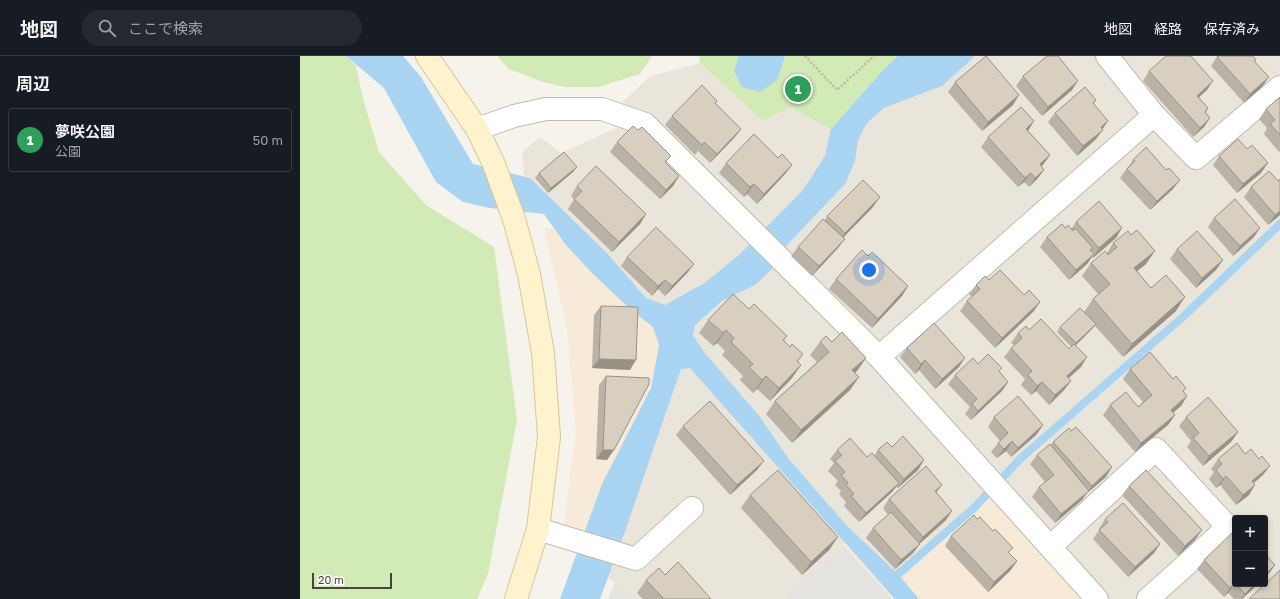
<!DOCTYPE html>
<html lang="ja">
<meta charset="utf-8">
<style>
body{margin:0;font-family:"Golos Text","Noto Sans JP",sans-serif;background:#242831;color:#f1f3f6}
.controls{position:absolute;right:12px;bottom:12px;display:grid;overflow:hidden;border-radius:4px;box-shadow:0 2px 6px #0003}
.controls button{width:36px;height:36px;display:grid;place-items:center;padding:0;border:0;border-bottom:1px solid #363941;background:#171b24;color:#f1f3f6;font:20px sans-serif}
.scale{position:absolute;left:12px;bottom:10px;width:80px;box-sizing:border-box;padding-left:4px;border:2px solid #4b4439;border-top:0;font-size:11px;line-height:14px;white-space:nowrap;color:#4b4439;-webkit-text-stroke:3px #fff;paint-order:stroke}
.you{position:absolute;left:569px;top:214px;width:14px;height:14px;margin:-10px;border:3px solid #fff;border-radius:50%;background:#1a73e8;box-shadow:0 0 0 6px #1a73e833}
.badge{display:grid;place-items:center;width:26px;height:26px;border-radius:50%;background:#b45309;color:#fff;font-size:13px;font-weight:700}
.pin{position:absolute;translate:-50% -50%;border:2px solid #fff;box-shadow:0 1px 4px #0006}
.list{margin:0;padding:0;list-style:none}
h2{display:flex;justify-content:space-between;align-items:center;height:52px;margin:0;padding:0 16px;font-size:17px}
h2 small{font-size:13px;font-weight:400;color:#9ea1a6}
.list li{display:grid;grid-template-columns:26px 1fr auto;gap:12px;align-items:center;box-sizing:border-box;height:64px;margin:0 8px 8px;padding:0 8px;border:1px solid #363941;border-radius:4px}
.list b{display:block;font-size:15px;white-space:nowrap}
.list p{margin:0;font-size:13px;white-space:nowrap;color:#9ea1a6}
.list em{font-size:13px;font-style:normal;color:#9ea1a6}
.icon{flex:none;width:22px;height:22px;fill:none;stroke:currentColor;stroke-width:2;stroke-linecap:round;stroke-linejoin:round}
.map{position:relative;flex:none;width:980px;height:543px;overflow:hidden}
header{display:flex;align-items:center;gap:24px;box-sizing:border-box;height:56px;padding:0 20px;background:#171b24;border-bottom:1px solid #363941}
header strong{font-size:19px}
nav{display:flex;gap:22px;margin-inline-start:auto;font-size:14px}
.search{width:280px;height:36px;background:#242831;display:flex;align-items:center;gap:10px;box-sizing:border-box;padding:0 14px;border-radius:22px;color:#9ea1a6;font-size:15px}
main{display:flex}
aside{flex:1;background:#171b24}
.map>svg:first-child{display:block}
.residential{fill:#eae5da;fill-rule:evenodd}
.commercial{fill:#f7ead8}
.green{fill:#d2eab5}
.parking{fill:#e5e3e0}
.water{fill:#a9d4f2}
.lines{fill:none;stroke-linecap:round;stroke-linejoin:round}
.stream{stroke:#a9d4f2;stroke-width:8}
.street-casing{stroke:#c2bbae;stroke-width:24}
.secondary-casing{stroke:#d6c79b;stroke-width:24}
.path{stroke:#c4b79f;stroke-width:2.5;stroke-dasharray:2 2;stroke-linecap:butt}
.street{stroke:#fff;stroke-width:22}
.secondary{stroke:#fff3cd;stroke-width:22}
.wall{fill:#bab2a6}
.shaded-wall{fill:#979187}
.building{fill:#d8cfc1;stroke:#979187}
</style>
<header>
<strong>地図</strong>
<div class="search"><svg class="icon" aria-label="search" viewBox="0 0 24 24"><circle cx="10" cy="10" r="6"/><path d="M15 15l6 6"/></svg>ここで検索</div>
<nav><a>地図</a><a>経路</a><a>保存済み</a></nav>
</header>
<main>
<aside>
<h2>周辺<small></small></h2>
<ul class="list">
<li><span class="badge" style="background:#2e9e5b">1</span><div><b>夢咲公園</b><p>公園</p></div><em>50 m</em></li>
</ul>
</aside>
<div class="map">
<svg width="980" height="543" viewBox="0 0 980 543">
<rect width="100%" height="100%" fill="#f6f3ec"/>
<!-- residential -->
<path class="residential" d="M674,0H980V543H807L352,65L322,46L351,20L400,7L463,65L490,51L531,73L558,84L567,67L584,52L642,30L671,4ZM935,462H965V528H935Z
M319,71L340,76L564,296L692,437L595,530L551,482L484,543H330L315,526L308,522L381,312L365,249L346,242L307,197L230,122L224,120L222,96L240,81L261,97Z"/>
<!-- commercial -->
<path class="commercial" d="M254,172L265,188L290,215L331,254L353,271L359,289L351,332L302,428L285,475L264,468L276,375L267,272L244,173Z
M692,437L786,543H484L551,481L595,530Z"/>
<!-- green -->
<path class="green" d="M0,0H46L56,10L63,43L79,96L126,149L194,191L217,364L188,518L177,543H0Z
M197,0H352L340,18L298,31H265L243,26L209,13Z
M399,0H598L583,14L531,73L490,51L463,65L400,7Z"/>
<!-- parking -->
<path class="parking" d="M543,489L592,543H484Z
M315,526L330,543H308Z"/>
<!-- water -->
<path class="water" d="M46,0H103L121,21L173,108L230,122L307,197L346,242L365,249L406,226L440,198L503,134L525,100L531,73L583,14L598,0H674L671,4L642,30L584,52L567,67L558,84L555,105L545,128L488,188L470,215L455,229L423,244L395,269L393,279L404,296L460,361L488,402L547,470L598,518L619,543H595L390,312L381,313L323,481L300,543H260L302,428L351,332L359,289L353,271L331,254L290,215L265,188L244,158L190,152L163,146L136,126L84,32Z
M439,0H485L477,24L460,36L442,31L434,15Z"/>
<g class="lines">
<!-- stream -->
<path class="stream" d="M590,525L674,452L721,402L885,259L980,168"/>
<!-- street casing -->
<g class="street-casing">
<path id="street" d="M807,0L854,59L896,102L980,31
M177,73L214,60L246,53H302L345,68L579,301L797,543
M579,301L854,59
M238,473L336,503L392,452
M750,491L856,393L928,471L848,543"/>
</g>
<!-- secondary casing -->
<g class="secondary-casing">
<path id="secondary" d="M127,0L177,73L193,106L214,163L229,218L243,297L249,381L238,473L216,543"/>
</g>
<!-- path -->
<path class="path" d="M505,0L537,34L574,0"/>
<!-- street -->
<use href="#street" class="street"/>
<!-- secondary -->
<use href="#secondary" class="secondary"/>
</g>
<!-- wall -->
<path class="wall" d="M917,1L956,4L955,6L962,31L944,47L911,10Z
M849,15L907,34L899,41L908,52L906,57L910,62L904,71L893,81L843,25Z
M723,20L772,34L742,60L716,30Z
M655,26L713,49L682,75L648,36Z
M980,41V95L979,96L964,78L967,72L959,63L966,53Z
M796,44L794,48L803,74L796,83L777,100L748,66L755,57Z
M417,45L415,48L441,73L434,82L410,107L398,95L395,99L365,69L372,60Z
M728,75L750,99L741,110L744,114L737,123L729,131L724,126L718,131L681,91L688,81Z
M317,86L366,107L379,120L373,130L360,143L310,96Z
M919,100L961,117L937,137L913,109Z
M833,104L873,133L850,154L820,122Z
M426,107L485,118L457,148L447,138L444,141L419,117Z
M277,111L273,116L248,137L235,122L239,117Z
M277,130L346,158L340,168L312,196L268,153L274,143L271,140Z
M951,131L980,159L968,169L944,141Z
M573,151L543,181L538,192L512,220L491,200L498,191L525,164L527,160Z
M914,162L954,181L933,200L908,171Z
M776,166L822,172L816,182L793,202L792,201L787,208L769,224L740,191L747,181L765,172L771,173Z
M813,187L846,208L837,215L851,232L876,255L823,301L795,270L776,289L781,311L768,322L771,325L764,334L749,349L736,335L731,339L721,329L725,323L704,301L711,292L714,289L711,287L718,277L729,274L769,293L771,291L757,276L760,271L784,256L793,243L798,238L782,220L791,207L807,197Z
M877,193L916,214L896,232L870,203Z
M568,200L608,230L602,240L572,272L529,233L536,223Z
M327,201L394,208L387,217L365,240L358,233L352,240L321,210Z
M689,224L724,239L734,255L695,292L660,255L667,245L672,241L669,238L676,229Z
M301,250L330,314L292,312L294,259Z
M449,253L487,280L484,285L490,291L503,298L498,305L501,309L492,322L470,345L457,333L453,337L440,324L443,320L422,299L425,295L417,287L413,290L399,277L408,264Z
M520,286H532L566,302L555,317L559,321L550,334L492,387L466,358L475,345L517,306L510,299Z
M607,292L659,311L635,333L619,314L615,318L600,301Z
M678,308L699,316L708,326L702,335L671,364L665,358L670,351L648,328L655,319Z
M830,313L884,336L887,340L881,350L873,357L875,359L868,369L835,396L803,359L810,349L838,351L843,346L823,323Z
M306,320L307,404L296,403L299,329Z
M694,361L743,369L736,379L711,401L706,395L697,402L691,396L700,385L688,371Z
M886,361L938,376L931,386L903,410L887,391L891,385L879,370Z
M383,370L457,414L430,439L376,379Z
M753,386L806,421L786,438L782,444L755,467L732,441L739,431L745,426L730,408L737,399L751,389Z
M592,391L624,404L618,414L598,432L596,431L592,436L559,466L544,450L546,446L539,438L541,435L535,429L538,425L528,415L534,407L530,403L537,394L567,401L574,400L578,394Z
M918,403L963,419L954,427L949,439L936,449L920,429L916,432L909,423L914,416L911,413Z
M829,430L895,484L878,500L822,439Z
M637,436L646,464L619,488L613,497L595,513L566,482L573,472L588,459L583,452L589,443Z
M450,439L538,481L529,494L502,519L441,452Z
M805,463L860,488L854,497L828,521L793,483L799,474V473Z
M935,476V528H958L942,543H934L928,537L924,541L897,513L904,504Z
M651,480L709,497L717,505L710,515L688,536L645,490Z
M346,524L411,543H343L337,537Z"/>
<!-- shaded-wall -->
<path class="shaded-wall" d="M969,21L962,31L944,47L950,38Z
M778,25L772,34L742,60L748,51Z
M913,25L907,34L890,49L897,40Z
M719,39L713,49L682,75L688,66Z
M910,62L904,71L893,81L900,72Z
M734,65L728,75L726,73Z
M808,65L796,83L777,100L783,90L801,71Z
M441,73L434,82L410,107L417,98Z
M750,99L743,109L733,118L740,108Z
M968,107L961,117L937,137L943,128Z
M492,109L485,118L457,148L464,138Z
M277,111L273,116L248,137L251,132Z
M744,114L737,123L729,131L735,122Z
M731,117L724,126L718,131L725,122Z
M379,120L373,130L360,143L366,134Z
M880,124L873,133L850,154L857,145Z
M454,128L447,138L444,141L450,131Z
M580,141L573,151L538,187L545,177Z
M980,155V159L968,169L975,159Z
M346,158L340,168L312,196L319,186Z
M822,172L816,182L793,202L799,192Z
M960,172L954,181L933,200L940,190Z
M545,183L538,192L512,220L519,210Z
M855,195L846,208L825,225L834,212Z
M794,198L787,208L769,224L776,214Z
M923,204L916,214L896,232L902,222Z
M394,208L387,217L365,240L372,230Z
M365,224L358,233L352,240L358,230Z
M608,230L602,240L572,272L578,263Z
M885,241L876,255L823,301L832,288Z
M740,246L734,255L695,292L702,282Z
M796,268L792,273L773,292L776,287Z
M426,274L417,287L413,290L423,277Z
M787,301L781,311L760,330L767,320Z
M566,302L557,315L543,327L552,314Z
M665,302L659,311L635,333L642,323Z
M299,303L336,304L330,314L292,312Z
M625,304L619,314L615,318L621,308Z
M501,309L492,322L470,345L479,332Z
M466,320L457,333L453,337L462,324Z
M559,321L550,334L492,387L501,374Z
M771,325L764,334L749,349L755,339Z
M708,326L702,335L671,364L678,355Z
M742,326L736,335L731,339L737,330Z
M887,340L881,350L864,364L871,354Z
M875,359L868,369L835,396L841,387Z
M743,369L736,379L711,401L718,392Z
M938,376L931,386L903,410L909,400Z
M712,385L706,395L697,402L704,393Z
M303,394H314L307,404L296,403Z
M624,404L618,414L598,432L604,423Z
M464,405L457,414L430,439L437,429Z
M970,410L963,419L945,434L952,425Z
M812,411L806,421L786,438L782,444L755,467L761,458L788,436L792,430Z
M926,420L920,429L916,432L923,423Z
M599,427L592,436L559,466L566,457Z
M642,429L635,438V435Z
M955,429L949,439L936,449L943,439Z
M652,455L646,464L616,491L623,481Z
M902,474L895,484L878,500L885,490Z
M538,481L529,494L502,519L511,506Z
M620,488L613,497L595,513L601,504Z
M860,488L854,497L828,521L835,511Z
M717,505L710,515L688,536L694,526Z
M975,509L968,519L965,522V519Z
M935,527L928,537L924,541L930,532Z
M955,528H958L942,543H941L945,538Z"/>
<!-- building -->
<path class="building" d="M686,0L719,39L688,66L655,26Z
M747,0H758L778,25L748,51L723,20Z
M866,0H891L913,25L897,40L908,52L905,56L910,62L900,72L849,15Z
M918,0H953L956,4L954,5L969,21L950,38L917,1Z
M402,29L417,45L415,47L441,73L417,98L404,86L402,89L372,60Z
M785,31L796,44L793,47L808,65L801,71L803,74L783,90L755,57Z
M980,41V79L970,68L975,64L966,53Z
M721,51L734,65L726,73L750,99L740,108L744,114L735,122L731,117L725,122L688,81Z
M333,70L338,74L342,71L371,100L365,106L379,120L366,134L317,86Z
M454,78L478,102L482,98L492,109L464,138L454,128L450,131L426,107Z
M938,83L947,93L952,89L968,107L943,128L919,100Z
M846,91L866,114L869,112L880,124L857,145L827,113L835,105L833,104Z
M264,96L277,111L251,132L239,117Z
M296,110L346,158L319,186L274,143L282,135L277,130Z
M969,115L978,125L980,123V155L975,159L951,131Z
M563,124L580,141L545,177L527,160Z
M935,143L960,172L940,190L914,162Z
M799,145L822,172L799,192L776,166Z
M523,163L545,183L519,210L498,191Z
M762,168L765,172L768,169L773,175L775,172L793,192L790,194L794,198L776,214L747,181Z
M356,171L394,208L372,230L365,224L358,230L327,201Z
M837,174L855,195L834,212L851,232L866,219L885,241L832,288L793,243L810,228L791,207L805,195L808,199L817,191L813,187L828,175L831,179Z
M897,175L923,204L902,222L877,193Z
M562,194L568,200L572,196L608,230L578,263L536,223Z
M700,214L724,239L729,234L740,246L702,282L667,245L680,233L676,229L685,220L689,224Z
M433,238L449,253L454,248L487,280L483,284L490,291L492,288L503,298L497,305L501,309L479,332L466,320L462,324L449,311L453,308L431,286L434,282L426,274L423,277L408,264Z
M301,250L338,251L336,304L299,303Z
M780,252L796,268L776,287L760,271Z
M741,263L769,293L774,288L787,301L767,320L771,325L755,339L742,326L737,330L728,319L732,315L711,292L722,282L718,277L726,270L729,274Z
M634,267L665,302L642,323L625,304L621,308L607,292Z
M542,276L566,302L552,314L559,321L501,374L475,345L529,296L520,286L526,280L532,286Z
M850,296L873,323L876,320L886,332L883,335L887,340L871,354L875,359L841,387L810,349L826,336L838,351L852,339L830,313Z
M688,298L702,312L699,315L708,326L678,355L672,348L677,343L655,319L673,302L678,308Z
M306,320L349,322V328L314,394H303Z
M718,340L743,369L718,392L712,385L704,393L698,387L708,377L694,361Z
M908,341L938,376L909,400L893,382L899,377L886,361Z
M410,345L464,405L437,429L383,370Z
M776,371L812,411L792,430L753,386L769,372L771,375Z
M603,380L624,404L604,423L578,394L587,386L592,391Z
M550,382L567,401L572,397L599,427L566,457L551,440L554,438L546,429L548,427L541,419L545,416L535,405L542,399L537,394Z
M937,387L945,398L951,393L959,403L962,400L970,410L952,425L955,429L943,439L926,420L923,423L916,414L922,408L918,403Z
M750,388L789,435L761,458L739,431L754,419L737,399Z
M626,410L642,429L635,435L652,455L623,481L589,443Z
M478,414L538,481L511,506L450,439Z
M846,414L902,474L885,490L829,430Z
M823,447L860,488L835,511L799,474L808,466L805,463Z
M591,456L620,488L601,504L573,472Z
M674,459L677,463L680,461L693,475L695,473L713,492L708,496L717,505L694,526L651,480Z
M934,475L935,476V527L930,532L904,504Z
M965,498L975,509L965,519Z
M378,506L411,543H364L346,524L359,512L365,519Z
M980,514V543H949Z
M936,528H955L945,538Z"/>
</svg>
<div class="controls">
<button>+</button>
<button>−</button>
</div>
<div class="scale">20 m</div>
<div class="you"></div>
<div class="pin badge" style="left:498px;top:33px;background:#2e9e5b">1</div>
</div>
</main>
